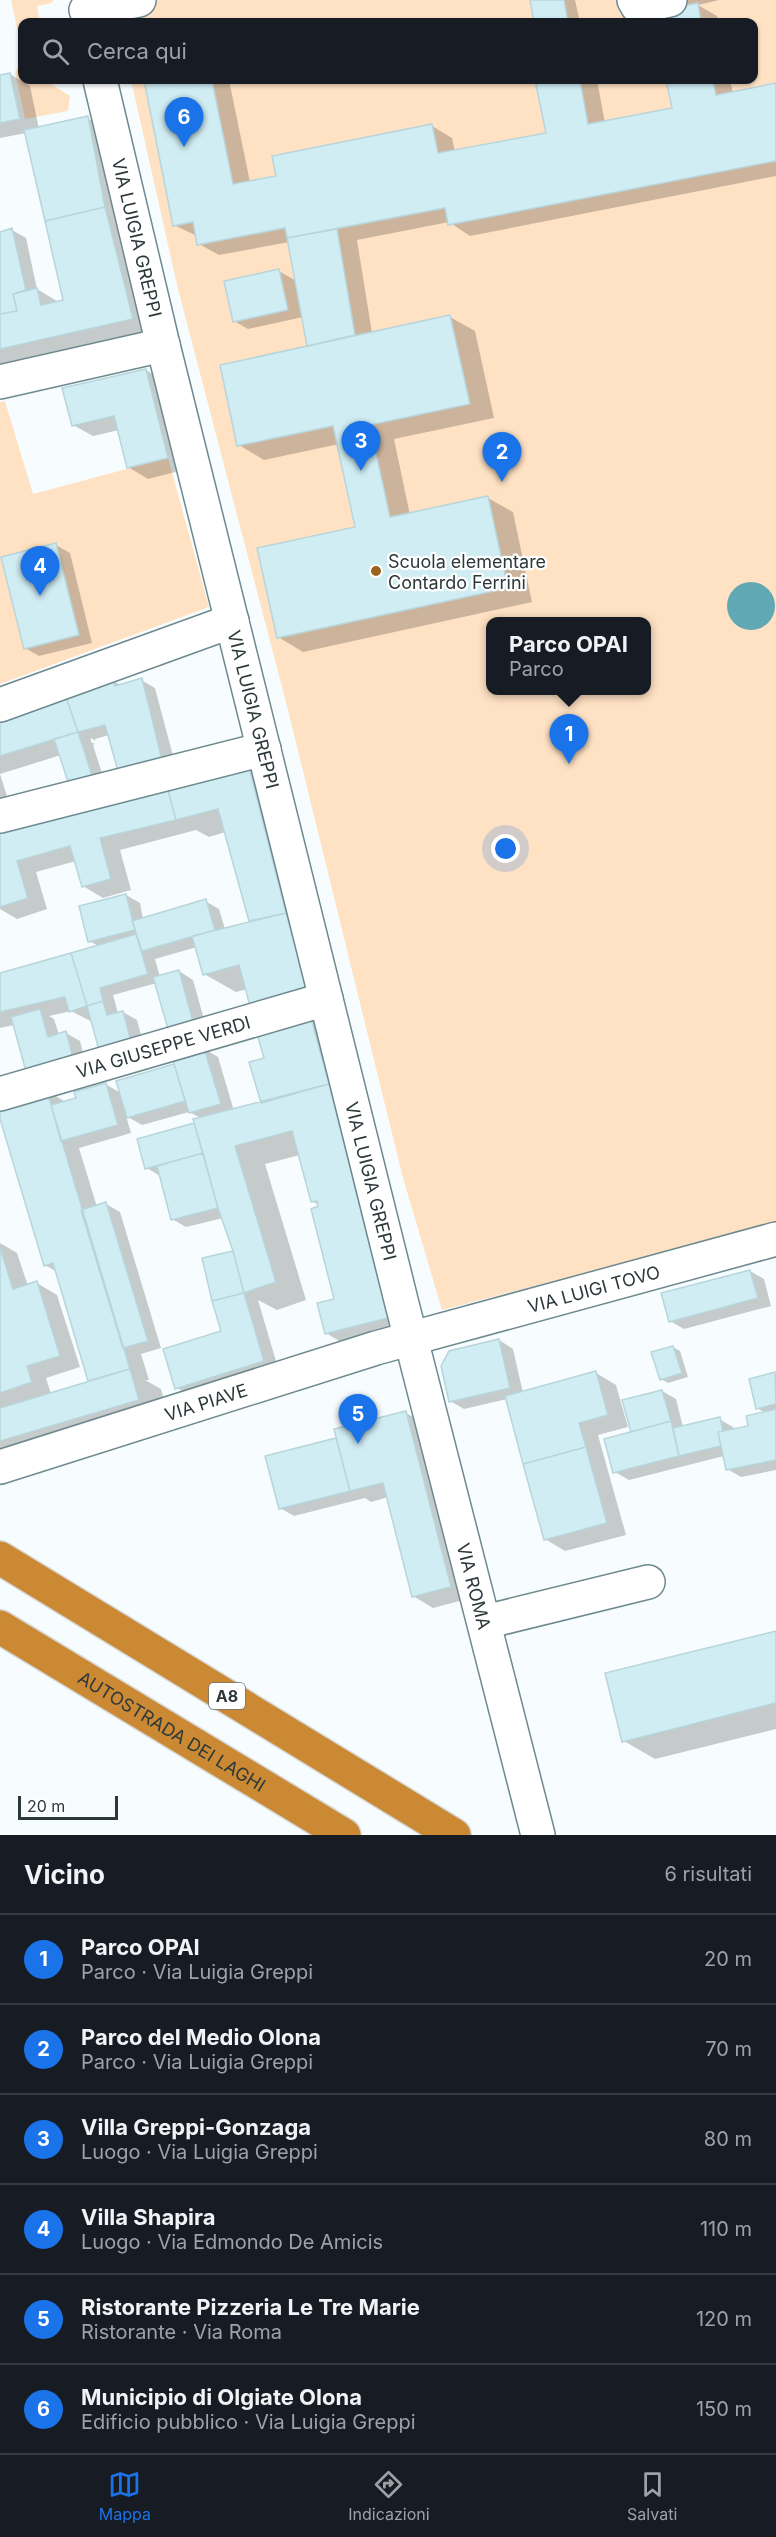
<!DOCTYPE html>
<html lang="it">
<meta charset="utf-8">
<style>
body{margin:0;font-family:Inter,sans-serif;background:#242831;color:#f1f3f6}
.scale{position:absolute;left:18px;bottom:15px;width:100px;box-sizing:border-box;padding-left:6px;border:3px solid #2c383a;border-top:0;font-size:16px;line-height:21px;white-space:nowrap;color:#2c383a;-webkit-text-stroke:4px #fff;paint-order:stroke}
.you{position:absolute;left:506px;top:849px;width:21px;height:21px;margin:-15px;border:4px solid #fff;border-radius:50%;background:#1a73e8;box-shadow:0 0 0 9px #1a73e833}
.badge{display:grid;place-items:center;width:39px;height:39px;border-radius:50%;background:#1a73e8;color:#fff;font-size:20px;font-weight:700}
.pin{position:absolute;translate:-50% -50px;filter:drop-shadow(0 2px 3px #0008)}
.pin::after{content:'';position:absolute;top:32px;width:21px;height:18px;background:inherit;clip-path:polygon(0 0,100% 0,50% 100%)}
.popup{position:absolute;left:486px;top:617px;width:165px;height:78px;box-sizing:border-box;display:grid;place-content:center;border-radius:12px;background:#171b24;filter:drop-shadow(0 2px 4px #0005);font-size:20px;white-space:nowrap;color:#9ea1a6}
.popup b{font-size:22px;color:#f1f3f6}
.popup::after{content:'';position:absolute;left:50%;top:100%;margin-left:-12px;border:12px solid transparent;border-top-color:#171b24}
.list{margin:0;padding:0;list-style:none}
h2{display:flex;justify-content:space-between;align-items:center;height:78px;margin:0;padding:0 24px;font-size:26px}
h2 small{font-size:20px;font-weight:400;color:#9ea1a6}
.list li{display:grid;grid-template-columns:39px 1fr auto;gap:18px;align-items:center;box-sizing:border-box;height:90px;padding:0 24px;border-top:2px solid #363941}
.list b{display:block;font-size:22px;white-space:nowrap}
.list p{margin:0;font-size:20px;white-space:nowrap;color:#9ea1a6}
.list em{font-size:20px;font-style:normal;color:#9ea1a6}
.icon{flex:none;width:33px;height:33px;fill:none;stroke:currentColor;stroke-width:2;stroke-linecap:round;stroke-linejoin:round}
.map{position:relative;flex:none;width:776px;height:1835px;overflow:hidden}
.search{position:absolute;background:#171b24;box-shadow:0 2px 4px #0004;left:18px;right:18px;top:18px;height:66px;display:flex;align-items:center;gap:15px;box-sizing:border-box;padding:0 21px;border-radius:12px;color:#9ea1a6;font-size:22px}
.sheet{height:618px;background:#171b24}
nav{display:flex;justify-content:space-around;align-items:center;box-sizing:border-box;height:84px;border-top:2px solid #363941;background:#171b24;font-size:16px;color:#9ea1a6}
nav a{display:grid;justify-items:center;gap:3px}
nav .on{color:#1a73e8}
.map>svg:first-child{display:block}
.green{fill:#ffe2c4;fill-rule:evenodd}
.water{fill:#61a8b5}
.shadow{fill:#0003}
.building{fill:#cfedf3;stroke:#b8d5db;stroke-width:1.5}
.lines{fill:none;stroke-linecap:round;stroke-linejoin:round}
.minor-casing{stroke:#6e898f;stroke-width:36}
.highway-casing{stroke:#d5d7d8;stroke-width:36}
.minor{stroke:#fff;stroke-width:33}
.highway{stroke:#cc8933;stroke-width:33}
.poi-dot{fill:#9a641c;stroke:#fff;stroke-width:2}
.labels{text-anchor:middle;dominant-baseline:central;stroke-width:4.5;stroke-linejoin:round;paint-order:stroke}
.shield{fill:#fff;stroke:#6b7475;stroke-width:1.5}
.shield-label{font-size:16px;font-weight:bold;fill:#2c383a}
.street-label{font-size:18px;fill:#2c383a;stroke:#fff}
.poi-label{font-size:18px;fill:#2c383a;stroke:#fff;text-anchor:start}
</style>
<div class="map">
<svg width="776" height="1835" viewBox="0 0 776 1835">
<rect width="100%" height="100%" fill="#f7fdfe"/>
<!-- green -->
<path class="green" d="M11,0H54L51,3L37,6L40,22H22V52Z
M112,0H776V1223L442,1310L403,1178L288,710L178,289L131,80H754V22H118ZM491,622H647V690H491Z
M21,63L22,80H45L70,96L68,111L25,119L15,72Z
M5,401L33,494L168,458L209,607L0,684V402ZM56,543L79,635L24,649L1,557Z"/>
<!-- water -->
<path class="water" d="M727 606a24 24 0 1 1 48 0a24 24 0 1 1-48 0Z"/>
<!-- shadow -->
<path class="shadow" d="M532,0H575L580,22H536Z
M683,0H719L698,5L717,16L719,22H656L655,13L692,6Z
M10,74L30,86L39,129L87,118L107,129L163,337L0,374V233L12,230L26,238L37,289L60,303L65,302L26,133L0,138V76Z
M146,80H229L250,182L278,177L432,126L452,138L455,152L548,134L537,80H597L605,123L673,109L668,80H730L733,93L776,85V176L470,236L449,222L357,240L372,333L450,317L475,331L494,418L394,439L410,515L488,498L513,512L532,602L303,652L278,637L357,529L339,444L264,460L239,445L311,347L308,345L303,317L248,329L234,321L279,271L296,281L289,242L219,255L199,244L197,236L174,225Z
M146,370L166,382L187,469L148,479L128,467L119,430L93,436L73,425Z
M56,545L70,553L92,643L39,656L25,648Z
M141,680L155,688L176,767L109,735L95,739L96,741L91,738V742L95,744L93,745L108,792L61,755L0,774L14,819L0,824V719L113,681L122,686Z
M248,765L280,783L419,1336L357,1352L326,1333L336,1300L322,1207L312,1201L300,1155L265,1164L306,1300L277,1310L258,1300L278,1368L191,1396L177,1388L222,1332L235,1252L223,1218L186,1227L172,1219L160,1176L147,1168L138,1140L196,1124L201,1118L189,1112L142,1125L126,1116L131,1133L79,1148L97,1207L106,1204L120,1212L161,1348L141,1354L149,1380H145L161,1389L169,1418L0,1468V1243L17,1253L28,1286L37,1283L57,1295L80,1367L46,1378L51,1394L92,1382L90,1380L57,1272L45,1265L0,1114L45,1090L66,1102L78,1099L105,1084L121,1093L118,1082L176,1065L204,1049L218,1057L234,1111L263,1104L266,1059L247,989L236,992L204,974L197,947L155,959L160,977L179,971L193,980L207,1030L183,1036L157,983L113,995L118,1013L123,1012L137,1020L145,1049L71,1011L49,1016L54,1019L59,1035L66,1033L80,1041L87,1069L14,1025L0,1028V974L99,946L89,941L126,895L140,903L143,919L205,901L219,909L225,929L251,922L226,832L209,837L196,830L120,850L131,890L103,898L83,886L76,861L36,872L47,909L17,919L0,909V828Z
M750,1271L764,1279L771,1306L684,1329L670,1321Z
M499,1340L513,1349L523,1393L596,1373L616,1385L628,1427L598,1435L626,1535L565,1551L545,1539L507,1399L464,1409L450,1401Z
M673,1347L680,1351L688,1377L668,1383L661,1379Z
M776,1374V1470L741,1477L727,1469L724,1456L629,1480L615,1472L662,1391L676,1399L683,1427L719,1419L733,1427L734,1430L750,1427L766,1413L757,1408L750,1380Z
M406,1413L426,1424L471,1598L433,1608L413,1596L388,1497L371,1502L365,1498L294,1516L280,1508L267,1457L338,1440Z
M776,1632V1729L655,1759L624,1741Z"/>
<!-- building -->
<path class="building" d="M530,0H564L568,22H534Z
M698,3L701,22H655L653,12Z
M10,73L20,119L0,123V75Z
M144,80H212L233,184L276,176L272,156L432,124L438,153L546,133L535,80H580L588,124L672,108L666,80H713L716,95L776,83V161L448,225L445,208L287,238L285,228L197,245L193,222L173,226Z
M88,116L105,207L45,221L24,130Z
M105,207L133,319L0,349V314L17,311L13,294L37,288L41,305L63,300L45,221Z
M12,228L26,290L13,294L17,311L0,314V232Z
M337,229L355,335L307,346L287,238Z
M279,269L288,310L233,322L224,281Z
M450,315L470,404L370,425L390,517L488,496L508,588L277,638L257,548L355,527L333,426L237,446L220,365Z
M146,369L168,458L127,468L114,416L72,426L62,388Z
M56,543L79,635L24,649L1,557Z
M142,678L162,760L118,771L105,725L78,732L65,694L113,680L115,686Z
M65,694L78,732L0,756V718Z
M78,732L95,785L71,791L54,739Z
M248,763L286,913L249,921L218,809L176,820L166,783Z
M166,783L176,820L100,838L111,879L82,887L70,846L17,861L28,898L0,907V827Z
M126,894L135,930L88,942L79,906Z
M206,899L215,930L142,951L132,921Z
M286,913L310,994L251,1010L239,965L203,975L192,936Z
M136,934L148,974L100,988L103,1001L87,1006L71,953Z
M71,953L87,1006L69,1012L65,997L0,1012V973Z
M179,970L193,1022L168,1029L153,977Z
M103,1001L107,1015L123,1011L131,1041L99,1050L87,1006Z
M40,1009L48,1037L66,1031L74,1062L27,1075L11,1017Z
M310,1015L329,1084L261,1103L249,1062L264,1058L256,1030Z
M204,1048L221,1104L189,1113L172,1057Z
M174,1064L185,1101L127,1118L116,1081Z
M106,1083L118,1125L61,1141L51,1105L76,1098L74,1092Z
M329,1084L388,1318L325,1334L317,1303L334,1299L311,1209L318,1206L317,1201L311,1202L292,1131L235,1146L276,1282L244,1293L233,1251L218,1208L193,1119Z
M46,1088L130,1369L88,1381L53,1263L44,1266L0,1119V1102Z
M194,1123L203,1153L145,1169L137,1139Z
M203,1153L218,1208L171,1220L157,1166Z
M106,1202L148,1341L123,1348L81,1210Z
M0,1248L13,1289L37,1281L60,1356L27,1366L32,1382L0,1393Z
M233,1251L244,1293L212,1301L202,1258Z
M750,1270L758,1298L669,1322L661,1293Z
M244,1293L264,1361L175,1389L163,1349L221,1331L212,1301Z
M499,1339L510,1388L449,1402L441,1366L449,1351Z
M673,1346L682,1373L660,1380L651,1352Z
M130,1369L139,1400L0,1441V1408Z
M596,1371L608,1415L579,1423L586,1447L523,1464L505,1396Z
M775,1372L776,1404L756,1409L749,1379Z
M662,1390L671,1421L631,1432L622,1400Z
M776,1409V1460L726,1470L718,1432L748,1426L746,1416Z
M406,1411L451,1587L412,1597L383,1483L350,1491L334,1429Z
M720,1417L723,1431L718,1432L721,1446L679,1456L673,1428Z
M671,1421L679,1456L613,1473L604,1439Z
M336,1438L350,1491L279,1509L265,1456Z
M586,1447L607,1523L544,1540L523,1464Z
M776,1631V1703L622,1742L605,1673Z"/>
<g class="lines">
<!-- minor casing -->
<g class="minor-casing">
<g id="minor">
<path d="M634,0L638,7L670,0"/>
<path d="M86,10L139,0"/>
<path id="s1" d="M100,80L163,345L402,1304L538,1835"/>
<path d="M0,382L163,345"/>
<path d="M0,705L232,621"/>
<path d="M0,816L264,749"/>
<path id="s2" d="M0,1094L326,999"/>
<path id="s3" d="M0,1467L376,1348L776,1239"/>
<path d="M485,1622L648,1582"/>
</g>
</g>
<!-- highway casing -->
<g class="highway-casing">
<g id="highway">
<path d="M0,1558L454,1835"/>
<path id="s4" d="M0,1627L344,1835"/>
</g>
</g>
<!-- minor -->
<use href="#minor" class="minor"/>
<!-- highway -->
<use href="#highway" class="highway"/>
</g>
<!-- markers -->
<circle class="poi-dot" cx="376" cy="571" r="6"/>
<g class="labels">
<!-- shield labels -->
<rect class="shield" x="209" y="1683" width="36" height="26" rx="4.5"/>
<g class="shield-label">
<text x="227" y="1696">A8</text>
</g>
<!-- street labels -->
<g class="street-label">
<text stroke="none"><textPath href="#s1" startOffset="162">VIA LUIGIA GREPPI</textPath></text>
<text stroke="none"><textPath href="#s1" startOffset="648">VIA LUIGIA GREPPI</textPath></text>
<text stroke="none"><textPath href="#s2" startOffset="170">VIA GIUSEPPE VERDI</textPath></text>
<text stroke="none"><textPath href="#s1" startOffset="1134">VIA LUIGIA GREPPI</textPath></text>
<text stroke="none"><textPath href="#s3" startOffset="620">VIA LUIGI TOVO</textPath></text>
<text stroke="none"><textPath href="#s3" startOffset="216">VIA PIAVE</textPath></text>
<text stroke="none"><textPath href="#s1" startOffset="1552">VIA ROMA</textPath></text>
<text stroke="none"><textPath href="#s4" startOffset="201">AUTOSTRADA DEI LAGHI</textPath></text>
</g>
<!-- poi labels -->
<g class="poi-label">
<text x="388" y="561">Scuola elementare<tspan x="388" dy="21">Contardo Ferrini</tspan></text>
</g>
</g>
</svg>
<div class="scale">20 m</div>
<div class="you"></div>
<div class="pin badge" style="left:569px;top:764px">1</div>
<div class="popup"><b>Parco OPAI</b>Parco</div>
<div class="pin badge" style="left:502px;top:482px">2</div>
<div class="pin badge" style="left:361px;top:471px">3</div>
<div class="pin badge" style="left:40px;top:596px">4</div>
<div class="pin badge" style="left:358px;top:1444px">5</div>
<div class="pin badge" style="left:184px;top:147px">6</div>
<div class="search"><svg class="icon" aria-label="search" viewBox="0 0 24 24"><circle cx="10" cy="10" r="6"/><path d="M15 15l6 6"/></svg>Cerca qui</div>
</div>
<section class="sheet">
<h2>Vicino<small>6 risultati</small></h2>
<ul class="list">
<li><span class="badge">1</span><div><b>Parco OPAI</b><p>Parco · Via Luigia Greppi</p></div><em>20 m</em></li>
<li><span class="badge">2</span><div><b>Parco del Medio Olona</b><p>Parco · Via Luigia Greppi</p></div><em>70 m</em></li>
<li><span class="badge">3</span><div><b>Villa Greppi-Gonzaga</b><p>Luogo · Via Luigia Greppi</p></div><em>80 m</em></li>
<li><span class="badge">4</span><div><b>Villa Shapira</b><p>Luogo · Via Edmondo De Amicis</p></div><em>110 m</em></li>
<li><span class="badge">5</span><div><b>Ristorante Pizzeria Le Tre Marie</b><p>Ristorante · Via Roma</p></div><em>120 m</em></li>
<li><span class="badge">6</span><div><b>Municipio di Olgiate Olona</b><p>Edificio pubblico · Via Luigia Greppi</p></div><em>150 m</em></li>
</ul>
</section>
<nav>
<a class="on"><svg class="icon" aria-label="map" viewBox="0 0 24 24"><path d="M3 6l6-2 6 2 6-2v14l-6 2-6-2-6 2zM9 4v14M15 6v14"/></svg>Mappa</a>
<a><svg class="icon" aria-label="directions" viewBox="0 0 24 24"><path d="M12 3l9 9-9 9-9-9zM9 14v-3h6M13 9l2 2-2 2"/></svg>Indicazioni</a>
<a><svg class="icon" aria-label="saved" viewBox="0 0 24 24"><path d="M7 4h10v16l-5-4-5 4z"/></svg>Salvati</a>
</nav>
